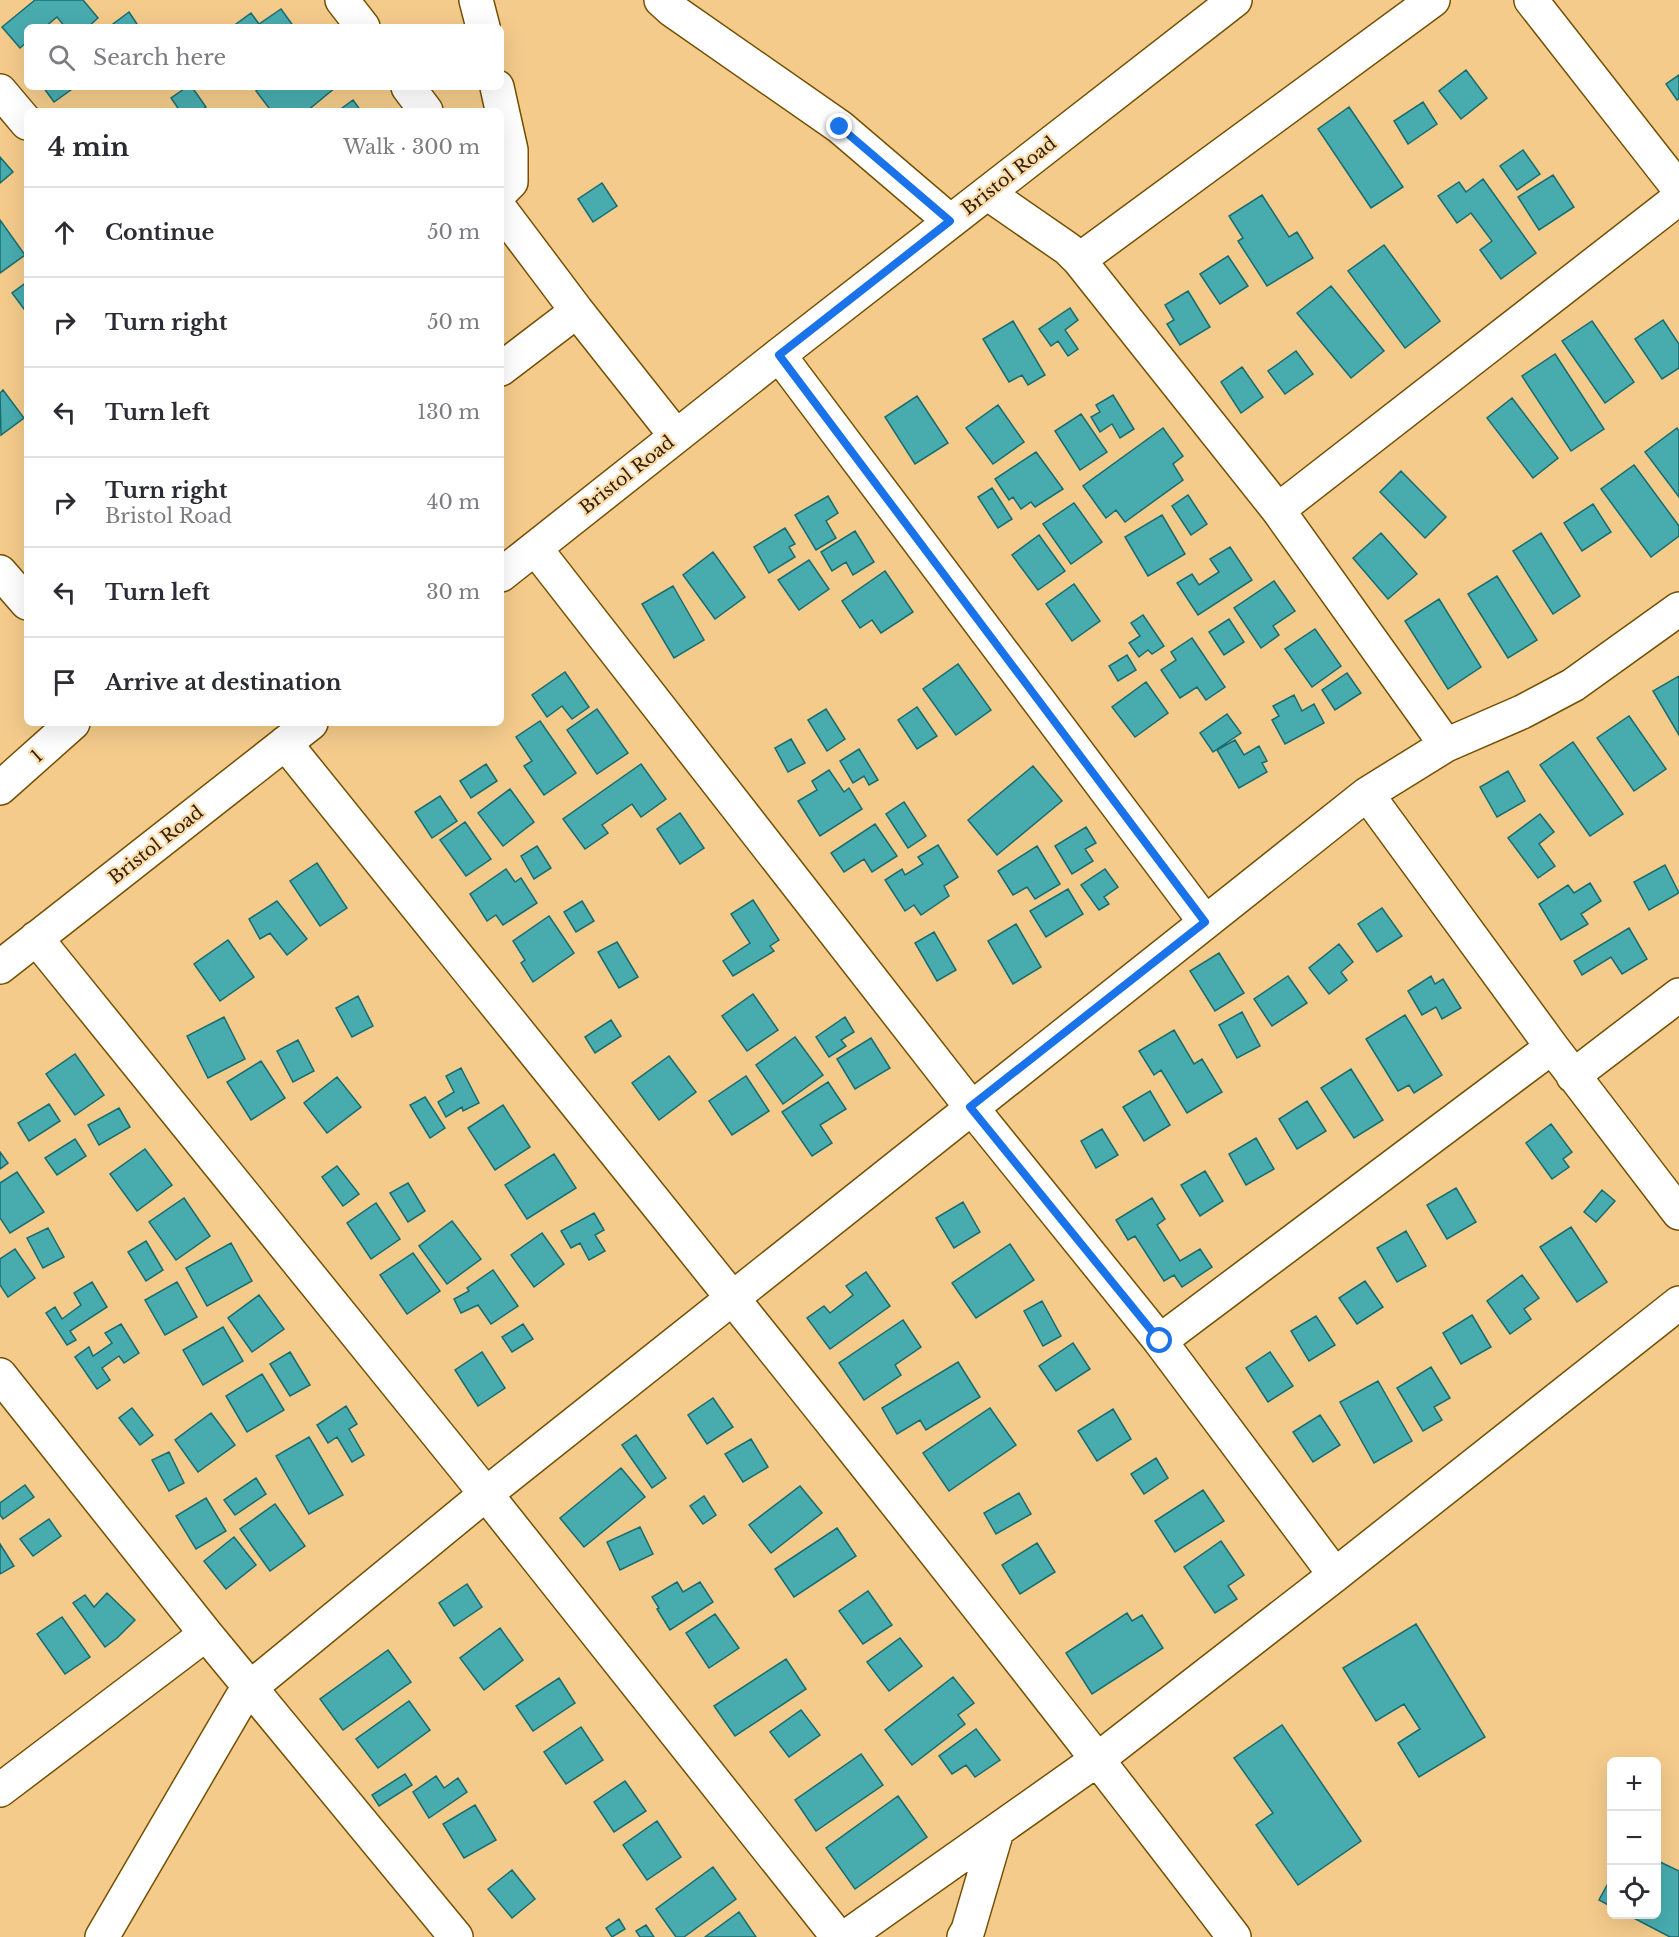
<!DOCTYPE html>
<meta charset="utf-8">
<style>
body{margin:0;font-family:"Libre Baskerville",serif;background:#f2f2f3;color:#2b2b33}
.controls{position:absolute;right:18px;bottom:18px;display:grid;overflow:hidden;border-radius:9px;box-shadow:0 6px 24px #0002}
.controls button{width:54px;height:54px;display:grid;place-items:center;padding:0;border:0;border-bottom:2px solid #e1e1e2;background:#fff;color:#2b2b33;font:30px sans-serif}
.stop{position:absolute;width:18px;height:18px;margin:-14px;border:4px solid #1a73e8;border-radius:50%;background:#fff}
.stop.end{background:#1a73e8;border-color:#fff;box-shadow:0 2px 6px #0008}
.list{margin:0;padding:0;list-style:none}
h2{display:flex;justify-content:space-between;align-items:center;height:78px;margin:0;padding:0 24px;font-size:26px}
h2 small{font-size:20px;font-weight:400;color:#7c7c81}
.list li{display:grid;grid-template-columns:39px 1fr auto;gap:18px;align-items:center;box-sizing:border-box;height:90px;padding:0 24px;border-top:2px solid #e1e1e2}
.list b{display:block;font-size:22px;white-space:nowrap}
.list p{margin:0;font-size:20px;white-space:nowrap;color:#7c7c81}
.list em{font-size:20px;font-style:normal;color:#7c7c81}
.icon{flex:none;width:33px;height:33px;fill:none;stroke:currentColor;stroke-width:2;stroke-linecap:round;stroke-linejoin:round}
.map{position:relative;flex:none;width:1679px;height:1937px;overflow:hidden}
.search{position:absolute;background:#fff;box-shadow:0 6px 24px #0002;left:24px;top:24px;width:480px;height:66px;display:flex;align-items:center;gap:15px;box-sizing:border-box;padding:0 21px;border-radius:9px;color:#7c7c81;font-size:22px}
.panel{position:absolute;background:#fff;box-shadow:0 6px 24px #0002;left:24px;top:108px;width:480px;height:618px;border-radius:9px}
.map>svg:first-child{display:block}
.building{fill:#48acaf;stroke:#186c6e;stroke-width:1.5}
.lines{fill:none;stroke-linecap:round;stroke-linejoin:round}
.minor-casing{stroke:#735002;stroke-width:36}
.minor{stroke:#fff;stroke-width:33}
.route{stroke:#1a73e8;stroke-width:8}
.labels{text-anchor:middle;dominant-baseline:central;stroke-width:4.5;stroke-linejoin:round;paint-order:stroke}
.street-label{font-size:18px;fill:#302005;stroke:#fbdaa7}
</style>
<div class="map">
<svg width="1679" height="1937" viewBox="0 0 1679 1937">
<rect width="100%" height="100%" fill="#f4cb8b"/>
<!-- building -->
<path class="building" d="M35,0H83L98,18L88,27H65L57,17L45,27H27V42L20,48L2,27Z
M281,9L294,27H232L251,13L259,24Z
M129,12L139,27H109Z
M1466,70L1487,98L1461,119L1439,91Z
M1679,75V99L1677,100L1666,84Z
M43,87H75L54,102Z
M187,87H192L206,107L200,111H180L171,98Z
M261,87H336L307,111H266L269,108L256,91Z
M353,100L361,111H338Z
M1423,102L1437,124L1408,144L1394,121Z
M1349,107L1403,187L1371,208L1318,129Z
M1523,150L1540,174L1517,190L1500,166Z
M0,157L13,172L0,183Z
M1553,175L1574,207L1539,230L1518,197Z
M1483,179L1536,253L1501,279L1480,250L1492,241L1471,213L1457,223L1438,196L1459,182L1466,192Z
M602,183L617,206L593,222L578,199Z
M1262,195L1289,237L1297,232L1313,258L1267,286L1238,241L1243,238L1229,216Z
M0,220L25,255L0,273Z
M1384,245L1440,321L1405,348L1348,271Z
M1228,256L1248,286L1220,304L1200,274Z
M27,282V313L12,293Z
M1331,286L1384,351L1351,378L1297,313Z
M1188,291L1210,327L1180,345L1167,324L1174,320L1165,305Z
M1070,308L1078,320L1065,330L1078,349L1068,356L1058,341L1051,346L1039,329Z
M1663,320L1679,344V368L1662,379L1635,339Z
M1013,321L1045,375L1028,385L1022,375L1009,382L983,339Z
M1592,321L1634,382L1605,403L1562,341Z
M1296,351L1313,374L1285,394L1268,371Z
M1555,354L1604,429L1571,451L1522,376Z
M1242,367L1263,397L1241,413L1221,382Z
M3,390L24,418L1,435L0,393Z
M1113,395L1134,429L1120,438L1112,424L1100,432L1091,417L1100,412L1096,405Z
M917,396L948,443L915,464L885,417Z
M1512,398L1558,458L1533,478L1487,418Z
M998,405L1024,442L993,464L966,428Z
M1081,414L1107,452L1080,470L1055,431Z
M1163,428L1183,456L1173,464L1183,480L1125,522L1116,510L1106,518L1083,486Z
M1677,428L1679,431V497L1645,452Z
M1036,452L1063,489L1035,507L1031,502L1021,509L1013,497L1009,500L995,479Z
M1634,465L1679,526V536L1651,557L1601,489Z
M1401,471L1446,517L1425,538L1380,492Z
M992,488L1012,519L998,528L978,497Z
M1188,495L1207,524L1191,535L1172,506Z
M828,496L838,513L826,521L836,538L816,550L795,515Z
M1074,503L1102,542L1071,564L1043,524Z
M1593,504L1611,532L1582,551L1564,523Z
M1162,515L1185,554L1148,576L1125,537Z
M785,528L795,544L789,547L795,557L769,573L754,547Z
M855,531L874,562L853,575L846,562L832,571L821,552Z
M1381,533L1417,574L1388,599L1353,558Z
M1541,533L1580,596L1553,614L1513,551Z
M1039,535L1065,571L1038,590L1012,555Z
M1230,547L1252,580L1198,615L1177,583L1192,574L1199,585L1219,572L1210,559Z
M713,552L745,597L715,619L683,575Z
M809,560L829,589L799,610L778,580Z
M885,571L913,612L881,633L872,620L860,628L842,601Z
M1497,576L1537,640L1508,658L1468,594Z
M1274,581L1295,611L1273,626L1279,635L1261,648L1234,608Z
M1074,584L1100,621L1072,641L1046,604Z
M673,586L704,640L674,658L642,604Z
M1439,599L1481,667L1448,689L1405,621Z
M1143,615L1164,646L1152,654L1148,650L1139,657L1129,643L1140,636L1131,623Z
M1229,619L1244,642L1224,655L1209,632Z
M1315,629L1341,666L1312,687L1285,649Z
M1192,638L1225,687L1206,700L1197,687L1180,698L1161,670L1176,660L1171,652Z
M1127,655L1136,670L1118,681L1109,666Z
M958,664L991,710L956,735L923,689Z
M565,672L589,707L572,719L562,706L547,717L532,695Z
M1347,673L1361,693L1335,710L1322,690Z
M1679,676V735L1653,691Z
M1146,682L1168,713L1135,737L1112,707Z
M1294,695L1302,711L1314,704L1324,723L1285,744L1272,720L1279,716L1273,706Z
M917,707L937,736L917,749L898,720Z
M597,709L628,753L597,774L567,730Z
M826,709L845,739L827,751L808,720Z
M1227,714L1241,733L1213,752L1200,733Z
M1629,716L1666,769L1634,791L1597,738Z
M540,721L576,773L544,795L524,766L532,761L516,737Z
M791,739L805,763L788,772L775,748Z
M1235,740L1244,755L1259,746L1267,761L1262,763L1267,772L1239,788L1217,750Z
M1573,742L1623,814L1590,836L1540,765Z
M859,749L878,780L869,785L864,776L853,783L840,761Z
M486,764L497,781L471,798L460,781Z
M641,764L666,799L641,817L632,804L602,825L608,833L585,849L563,819Z
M1033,766L1062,801L997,855L968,820Z
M829,770L844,792L849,788L862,809L820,836L798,801L817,790L812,781Z
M1508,771L1525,801L1497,817L1480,787Z
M510,789L534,822L503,846L478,813Z
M440,796L457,821L432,838L415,812Z
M904,802L926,836L908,848L886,814Z
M680,813L704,848L680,864L657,829Z
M1540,814L1554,832L1539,844L1555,866L1538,878L1508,838Z
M465,822L491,859L466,876L440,840Z
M875,824L897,856L872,872L864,859L844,872L831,853Z
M1086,827L1096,843L1085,849L1093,861L1072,874L1055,846Z
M938,845L958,877L944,886L949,896L921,915L914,905L905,911L885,880L902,869L905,875L923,864L918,857Z
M537,846L551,868L534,879L521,856Z
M1037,846L1060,884L1035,899L1027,887L1013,895L998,871Z
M317,863L347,908L320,926L290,881Z
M1665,865L1679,893L1649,910L1634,882Z
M506,869L515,882L521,878L537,903L503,925L496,915L487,921L470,894Z
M1105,869L1118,887L1104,897L1109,904L1099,910L1081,885Z
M1590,883L1601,901L1581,914L1588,924L1561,940L1539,904L1568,885L1574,893Z
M1068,889L1083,914L1046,937L1030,911Z
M753,900L779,940L770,946L774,951L733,976L723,961L750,943L731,914Z
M277,901L307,939L287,955L270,933L260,939L249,919Z
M582,901L594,921L576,932L564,912Z
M1382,908L1402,936L1377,952L1358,924Z
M549,916L574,953L533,982L521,963L525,960L513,941Z
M1016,924L1041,967L1013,984L988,941Z
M1629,928L1647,959L1622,974L1611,957L1582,975L1574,961Z
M934,932L956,970L937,981L915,943Z
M228,940L254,977L220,1001L194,964Z
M617,942L638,977L619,988L598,952Z
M1339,944L1353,962L1341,972L1347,980L1329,994L1309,968Z
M1219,953L1244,993L1215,1011L1190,971Z
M1288,976L1307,1003L1272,1026L1254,999Z
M1431,976L1435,984L1443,979L1461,1008L1442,1019L1436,1007L1422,1015L1408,991Z
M753,994L778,1030L747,1051L722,1016Z
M358,996L373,1026L352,1037L336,1008Z
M1242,1012L1260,1046L1237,1058L1219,1025Z
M1405,1015L1442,1075L1414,1093L1409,1085L1398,1091L1366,1039Z
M224,1017L245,1059L208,1078L187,1036Z
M845,1017L854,1032L841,1040L846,1046L829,1057L816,1037Z
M611,1020L621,1036L595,1053L585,1037Z
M1174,1030L1194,1064L1202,1059L1222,1092L1187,1113L1161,1070L1154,1075L1139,1051Z
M795,1037L823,1075L783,1104L756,1065Z
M871,1038L890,1068L855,1089L837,1059Z
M298,1040L314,1071L293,1082L277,1051Z
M75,1054L104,1095L75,1115L46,1074Z
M669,1056L696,1092L659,1120L632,1083Z
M261,1061L285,1098L251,1120L227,1082Z
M461,1068L479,1103L463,1111L462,1107L446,1117L438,1102L454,1092L446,1076Z
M1351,1069L1383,1120L1354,1138L1321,1088Z
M746,1076L769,1111L732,1135L709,1101Z
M337,1077L361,1107L327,1133L304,1103Z
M828,1082L846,1109L820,1125L832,1143L812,1156L782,1112Z
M1150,1091L1170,1125L1144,1141L1123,1107Z
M425,1097L445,1128L430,1138L410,1105Z
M1307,1101L1326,1131L1297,1149L1279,1119Z
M49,1104L60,1121L29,1141L18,1123Z
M503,1105L530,1147L495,1170L468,1128Z
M119,1108L130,1127L99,1145L88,1125Z
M1551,1124L1572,1152L1563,1159L1569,1167L1552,1179L1526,1143Z
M1102,1129L1118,1155L1096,1168L1081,1141Z
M1256,1138L1274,1169L1246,1185L1229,1154Z
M75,1139L86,1156L57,1175L45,1158Z
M145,1149L172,1185L137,1211L110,1174Z
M0,1152L8,1163L0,1169Z
M554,1154L576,1188L527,1219L505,1185Z
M337,1166L359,1194L343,1206L322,1177Z
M1205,1171L1223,1201L1200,1216L1181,1185Z
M17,1172L44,1212L10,1233L0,1218V1183Z
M408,1183L425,1211L408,1222L390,1193Z
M1456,1188L1476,1222L1447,1239L1427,1205Z
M1602,1190L1615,1201L1596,1222L1584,1212Z
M184,1198L210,1236L176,1260L149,1222Z
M1152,1198L1165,1219L1157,1225L1180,1261L1200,1249L1212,1267L1182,1287L1174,1275L1164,1281L1135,1236L1128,1240L1116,1220Z
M963,1202L980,1232L954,1248L936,1218Z
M376,1203L400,1239L371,1259L347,1223Z
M594,1213L604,1230L595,1235L605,1251L589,1260L580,1243L571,1248L561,1231Z
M452,1221L481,1259L447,1284L419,1246Z
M1571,1227L1607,1282L1577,1302L1540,1247Z
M48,1228L64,1257L43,1268L27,1238Z
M1406,1231L1426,1266L1397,1282L1377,1248Z
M542,1233L564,1264L534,1287L511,1255Z
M146,1241L163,1270L146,1281L128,1252Z
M231,1243L252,1281L207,1306L186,1268Z
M1010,1244L1034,1280L976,1318L952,1283Z
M15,1249L35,1278L8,1297L0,1285V1259Z
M413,1253L440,1291L407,1314L380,1275Z
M493,1270L518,1306L491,1324L478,1305L461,1313L454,1299L469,1291L467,1288Z
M866,1272L890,1306L830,1349L807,1318L824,1306L830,1313L853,1295L846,1286Z
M1522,1275L1539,1298L1524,1309L1531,1319L1510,1334L1487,1301Z
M1365,1281L1383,1307L1357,1324L1339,1298Z
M92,1282L107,1307L70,1331L76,1340L67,1345L46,1313L55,1307L62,1319L81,1305L74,1293Z
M177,1282L197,1317L165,1335L145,1300Z
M259,1295L284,1329L252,1352L228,1318Z
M1042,1301L1061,1336L1043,1346L1024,1311Z
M1472,1315L1491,1347L1461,1364L1443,1333Z
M1316,1316L1335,1345L1309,1361L1291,1331Z
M903,1320L921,1347L895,1365L901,1375L864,1400L839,1363Z
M121,1324L139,1353L124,1363L119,1356L102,1368L110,1380L97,1389L75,1357L89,1347L93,1356L112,1343L105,1333Z
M523,1324L533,1339L512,1352L502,1337Z
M223,1327L243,1361L203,1385L183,1350Z
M1073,1343L1090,1369L1056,1391L1039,1366Z
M290,1352L310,1385L290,1396L270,1364Z
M482,1352L505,1388L478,1406L455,1370Z
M1270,1352L1293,1386L1268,1402L1246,1368Z
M958,1362L980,1397L926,1430L920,1420L897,1434L882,1408Z
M1431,1367L1450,1398L1434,1407L1442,1420L1423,1431L1397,1388Z
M262,1374L284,1410L247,1432L226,1396Z
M1378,1381L1412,1441L1374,1463L1340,1402Z
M713,1398L733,1427L707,1444L688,1415Z
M346,1406L357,1424L349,1429L364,1455L352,1462L337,1437L328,1443L317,1425Z
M132,1408L153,1435L140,1445L119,1418Z
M990,1408L1016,1445L949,1491L923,1453Z
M1113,1409L1131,1439L1097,1461L1078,1431Z
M211,1413L235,1445L198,1472L175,1440Z
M1320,1415L1340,1445L1313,1462L1293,1432Z
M636,1435L666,1478L652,1488L622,1445Z
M309,1437L343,1495L309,1514L276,1456Z
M751,1439L768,1467L743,1482L725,1454Z
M169,1452L184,1483L169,1491L152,1460Z
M1156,1458L1168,1478L1144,1494L1131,1474Z
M621,1468L645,1497L584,1547L560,1518Z
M256,1478L266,1494L235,1515L224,1500Z
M25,1485L34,1497L3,1519L0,1515V1503Z
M800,1486L822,1513L771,1553L749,1525Z
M1203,1490L1224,1521L1175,1552L1155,1521Z
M1019,1493L1031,1514L996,1534L984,1513Z
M704,1496L716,1515L703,1524L690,1506Z
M206,1498L226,1531L196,1549L176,1516Z
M275,1504L305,1546L270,1571L240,1529Z
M49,1519L61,1536L33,1556L20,1539Z
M640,1527L653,1554L620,1570L607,1542Z
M837,1528L856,1556L794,1597L775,1569Z
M234,1537L256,1565L226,1589L204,1561Z
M1221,1541L1244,1575L1228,1586L1237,1599L1215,1613L1184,1567Z
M1037,1543L1055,1572L1020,1594L1002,1565Z
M0,1544L14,1566L0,1574Z
M677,1582L683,1592L700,1582L713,1602L670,1630L657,1609L659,1608L652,1597Z
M467,1584L482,1607L454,1626L439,1603Z
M868,1591L892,1625L863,1644L839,1611Z
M107,1593L135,1620L117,1638L105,1647L73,1603L85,1595L94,1607Z
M1127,1613L1132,1621L1142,1615L1163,1648L1092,1694L1066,1653Z
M715,1614L739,1648L709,1668L686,1633Z
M62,1617L90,1657L65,1674L37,1634Z
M1416,1624L1485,1737L1419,1777L1398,1743L1420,1729L1404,1704L1376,1721L1343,1668Z
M500,1628L523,1660L484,1690L460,1658Z
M900,1638L922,1666L889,1691L867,1662Z
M388,1650L411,1682L343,1730L320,1699Z
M786,1659L806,1689L735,1736L714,1706Z
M953,1677L974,1703L958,1715L965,1724L912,1765L885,1730Z
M559,1678L575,1703L533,1731L516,1706Z
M409,1701L430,1730L378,1768L356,1739Z
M801,1710L820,1735L789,1757L770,1732Z
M1282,1725L1361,1841L1298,1885L1256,1825L1273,1813L1234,1758Z
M581,1727L603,1760L566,1784L544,1752Z
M976,1729L1000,1760L975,1777L966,1765L952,1774L939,1756Z
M861,1754L883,1785L816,1831L795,1800Z
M405,1774L412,1785L379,1806L372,1795Z
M436,1776L444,1788L458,1778L467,1792L429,1818L413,1792Z
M625,1781L646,1811L614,1832L594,1802Z
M898,1796L927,1837L855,1889L826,1848Z
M475,1805L496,1840L464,1858L443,1824Z
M657,1821L681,1857L647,1880L623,1845Z
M1656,1860L1679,1871V1937H1670L1626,1914H1656Z
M713,1867L736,1899L684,1937H676L656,1909Z
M512,1870L535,1899L512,1918L488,1889Z
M1612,1876V1907L1599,1900Z
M739,1912L756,1937H705Z
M619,1919L625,1929L612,1937L606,1928Z
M646,1925L654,1937H640L636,1931Z"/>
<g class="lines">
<!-- minor casing -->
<g class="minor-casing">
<path id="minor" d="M342,0L363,27
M476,0L483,27
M661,0L672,10L840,127L950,221
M1531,0L1679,189
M408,87L426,111
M497,87L511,150V182L501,192
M0,91L27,123
M987,193L1068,249L1079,260L1278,510L1446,745
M501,210L577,311L676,436
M1079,260L1433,0
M779,355L1205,922
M501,369L577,311
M1278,510L1679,198
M535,548L971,1107L1160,1341
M0,572L27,603
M501,575L779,355L1235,0
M285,743C604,1139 926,1533 1234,1937
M0,788L73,723
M1367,794L1552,1047L1679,1213
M36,938L486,1494L838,1937
M0,967L311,723
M1573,1076L1679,995
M0,1375L206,1634L456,1937
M1335,1575L1160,1341L1552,1047
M0,1790L206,1634
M102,1937L241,1699L251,1687L486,1494L1367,794L1446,745L1522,712L1573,685L1679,609
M846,1937L1098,1759L1335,1575L1679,1303
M964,1937L968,1930L997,1831"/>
</g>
<!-- minor -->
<use href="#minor" class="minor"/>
</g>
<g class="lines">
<!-- route -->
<path class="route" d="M840,127L950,221L779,355L1205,922L970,1107L1160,1341"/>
</g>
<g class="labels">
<!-- street labels -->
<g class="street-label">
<text transform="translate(1009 176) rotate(-38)">Bristol Road</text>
<text transform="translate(627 475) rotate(-38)">Bristol Road</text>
<text transform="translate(37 756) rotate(-42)">1</text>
<text transform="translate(156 845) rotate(-38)">Bristol Road</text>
</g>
</g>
</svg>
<div class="controls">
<button>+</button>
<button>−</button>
<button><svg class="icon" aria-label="locate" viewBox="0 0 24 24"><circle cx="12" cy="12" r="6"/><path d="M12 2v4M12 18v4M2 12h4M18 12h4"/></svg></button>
</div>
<div class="stop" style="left:1160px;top:1341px"></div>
<div class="stop end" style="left:840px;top:127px"></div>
<div class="search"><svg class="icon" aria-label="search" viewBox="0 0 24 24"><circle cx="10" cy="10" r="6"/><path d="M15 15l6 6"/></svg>Search here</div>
<section class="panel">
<h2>4 min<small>Walk · 300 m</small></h2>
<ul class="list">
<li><svg class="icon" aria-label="ahead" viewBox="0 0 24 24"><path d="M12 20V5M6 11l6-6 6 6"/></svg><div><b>Continue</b></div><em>50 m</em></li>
<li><svg class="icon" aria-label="right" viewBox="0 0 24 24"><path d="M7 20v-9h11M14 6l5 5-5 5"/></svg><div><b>Turn right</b></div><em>50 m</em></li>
<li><svg class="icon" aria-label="left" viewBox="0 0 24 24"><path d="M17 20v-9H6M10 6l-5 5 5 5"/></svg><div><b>Turn left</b></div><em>130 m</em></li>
<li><svg class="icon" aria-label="right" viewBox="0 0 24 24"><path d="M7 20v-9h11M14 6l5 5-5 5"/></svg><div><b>Turn right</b><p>Bristol Road</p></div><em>40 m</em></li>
<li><svg class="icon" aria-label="left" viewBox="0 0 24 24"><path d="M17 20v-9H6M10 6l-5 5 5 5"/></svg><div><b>Turn left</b></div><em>30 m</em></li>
<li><svg class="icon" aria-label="arrive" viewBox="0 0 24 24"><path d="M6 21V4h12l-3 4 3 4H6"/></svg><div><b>Arrive at destination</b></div></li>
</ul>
</section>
</div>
